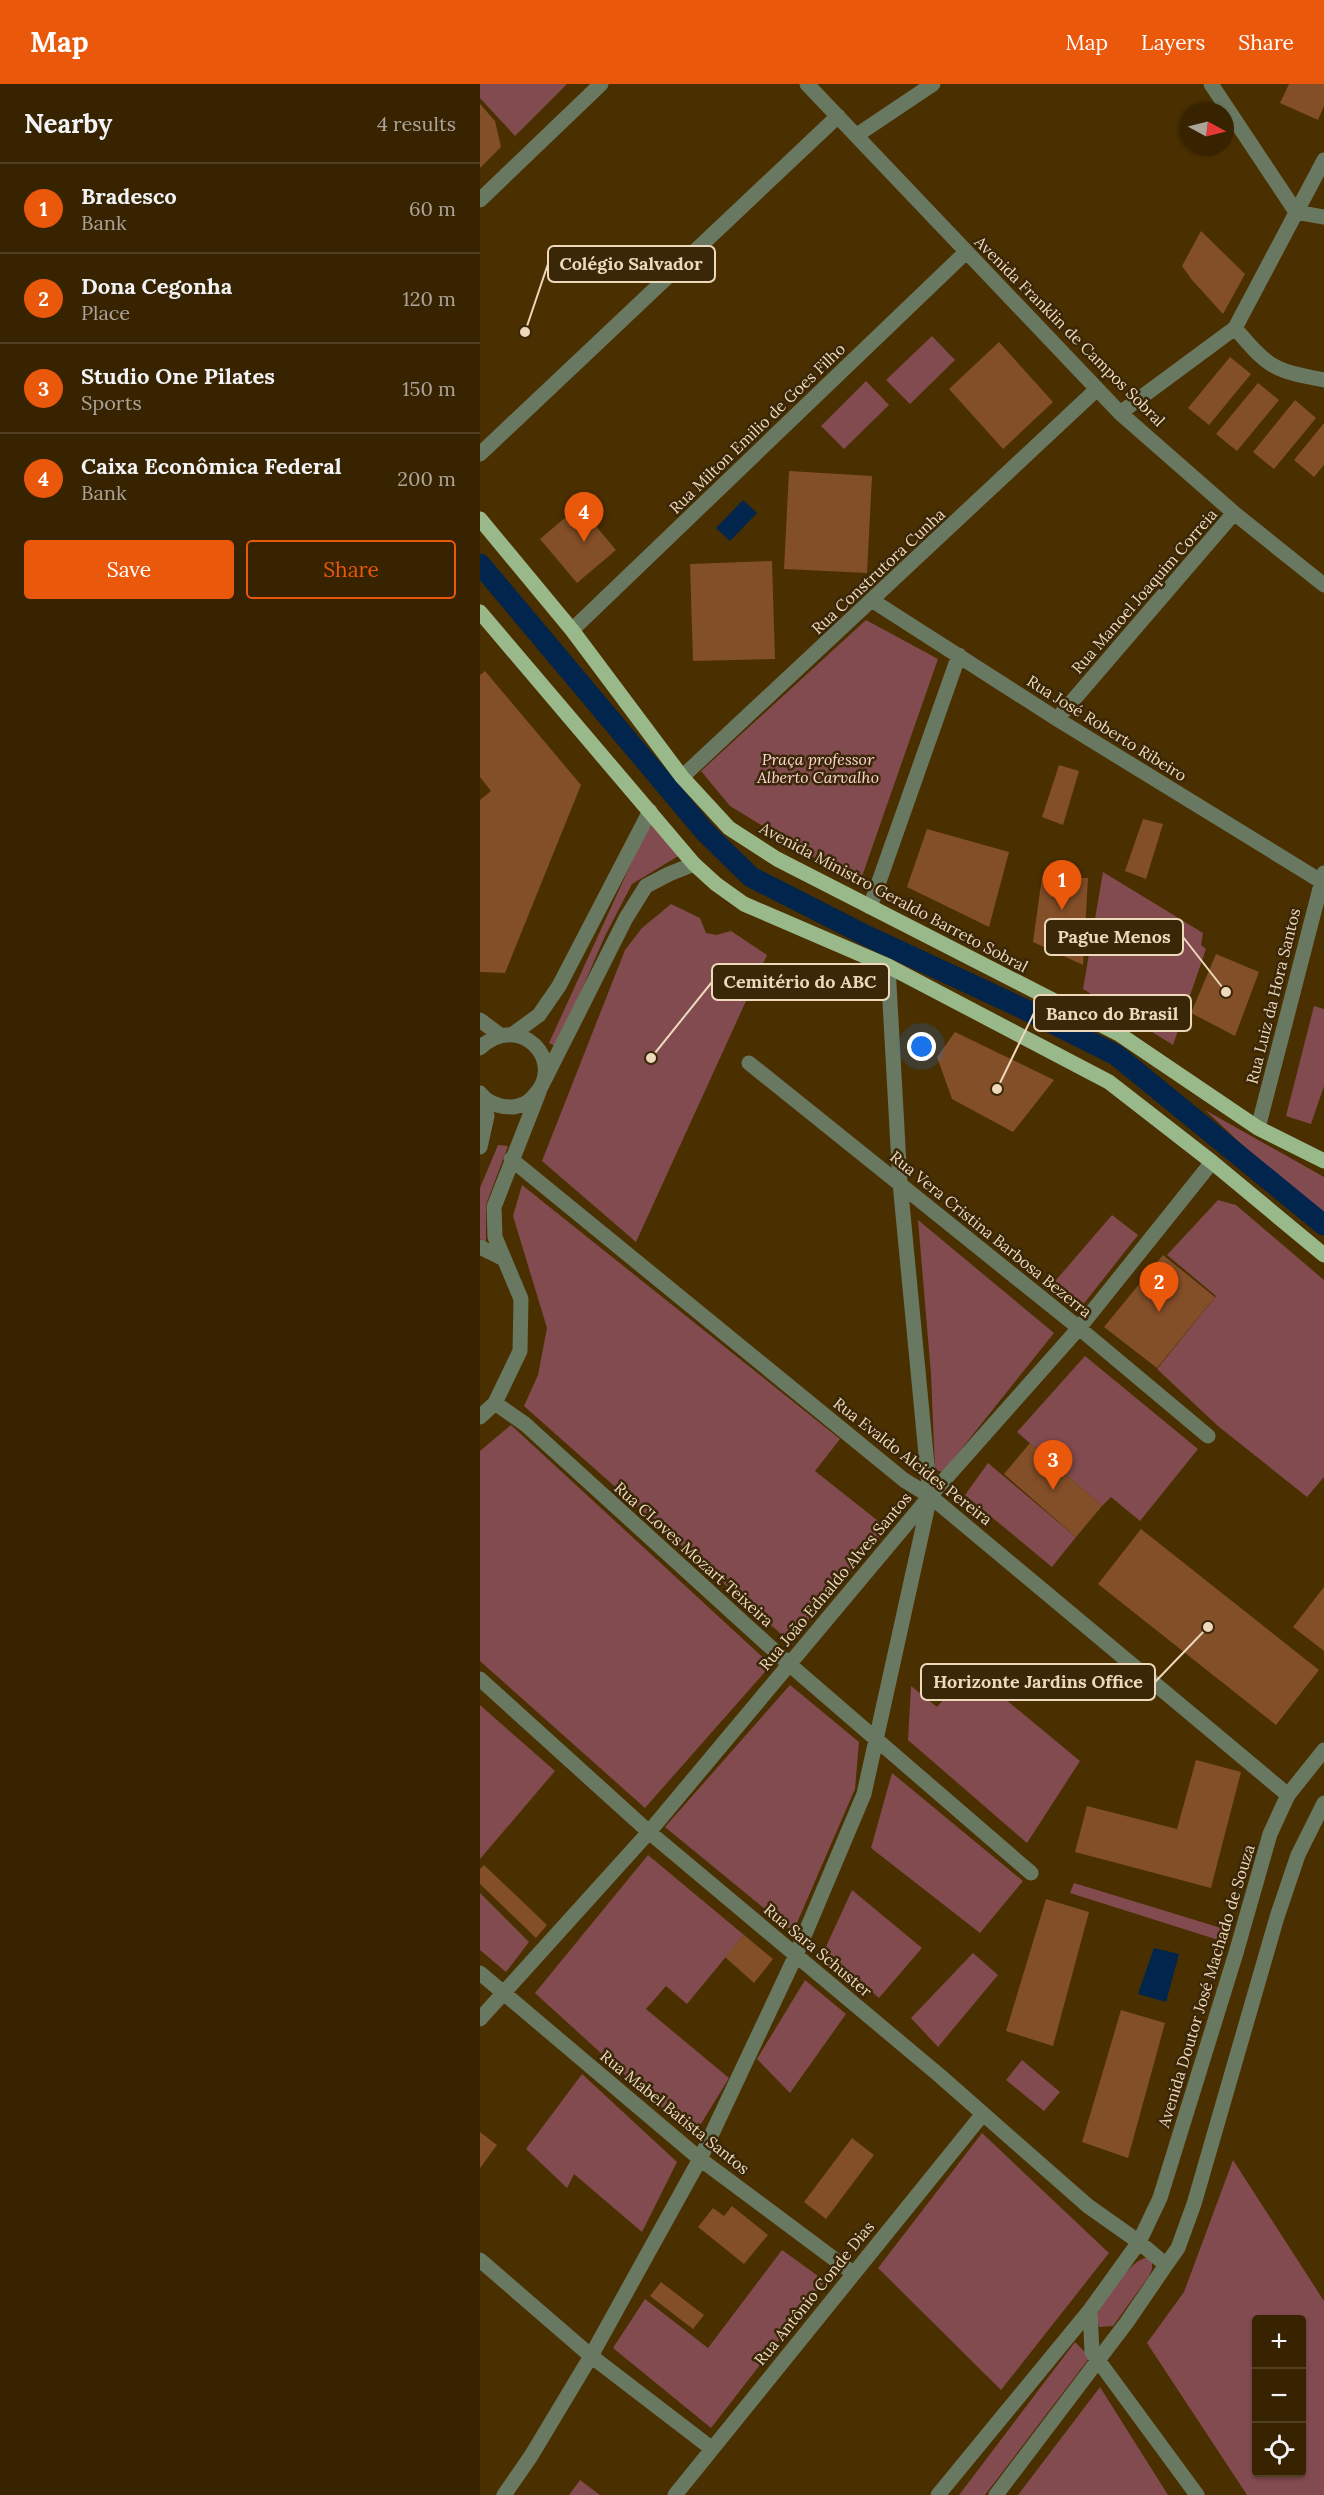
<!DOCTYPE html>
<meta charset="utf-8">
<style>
body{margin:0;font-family:Lora,serif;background:#3f2b0a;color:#f1f3f6}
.controls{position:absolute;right:18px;bottom:18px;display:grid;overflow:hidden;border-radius:6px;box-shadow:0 2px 4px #0004}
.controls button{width:54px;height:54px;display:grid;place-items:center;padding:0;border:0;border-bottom:2px solid #524022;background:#382300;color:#f1f3f6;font:30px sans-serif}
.compass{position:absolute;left:700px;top:18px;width:54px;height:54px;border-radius:50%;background:#382300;box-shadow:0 2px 4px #0004;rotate:97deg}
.you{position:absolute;left:442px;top:963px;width:21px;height:21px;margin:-15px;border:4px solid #fff;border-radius:50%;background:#1a73e8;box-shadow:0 0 0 9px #1a73e833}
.badge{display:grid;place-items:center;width:39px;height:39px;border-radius:50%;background:#ea580c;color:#fff;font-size:20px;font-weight:700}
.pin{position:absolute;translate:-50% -50px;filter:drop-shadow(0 2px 3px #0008)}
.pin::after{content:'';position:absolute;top:32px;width:21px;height:18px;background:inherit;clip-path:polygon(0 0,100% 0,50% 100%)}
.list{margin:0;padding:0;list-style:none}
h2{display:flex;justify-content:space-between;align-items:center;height:78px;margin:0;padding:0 24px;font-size:26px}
h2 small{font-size:20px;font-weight:400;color:#aba499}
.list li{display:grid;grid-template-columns:39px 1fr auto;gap:18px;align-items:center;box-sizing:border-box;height:90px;padding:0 24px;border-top:2px solid #524022}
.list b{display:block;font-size:22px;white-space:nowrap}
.list p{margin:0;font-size:20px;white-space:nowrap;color:#aba499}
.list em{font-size:20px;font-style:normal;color:#aba499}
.actions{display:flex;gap:12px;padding:18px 24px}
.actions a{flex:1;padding:14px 0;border:2px solid #ea580c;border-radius:6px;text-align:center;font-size:21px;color:#ea580c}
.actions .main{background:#ea580c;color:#fff}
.icon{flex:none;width:33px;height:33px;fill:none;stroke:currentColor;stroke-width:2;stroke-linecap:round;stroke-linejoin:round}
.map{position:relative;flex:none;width:844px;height:2411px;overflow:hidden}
header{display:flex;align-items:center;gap:36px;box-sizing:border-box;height:84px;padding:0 30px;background:#ea580c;color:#fff}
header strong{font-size:28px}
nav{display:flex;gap:33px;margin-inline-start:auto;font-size:21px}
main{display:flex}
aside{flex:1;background:#382300}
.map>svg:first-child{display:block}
.green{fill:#824b4f;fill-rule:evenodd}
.water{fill:#02254d}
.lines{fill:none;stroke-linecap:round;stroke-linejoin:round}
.canal{stroke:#02254d;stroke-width:21}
.building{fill:#834f28}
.minor{stroke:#697861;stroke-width:15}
.major{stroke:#9ab98b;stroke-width:15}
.labels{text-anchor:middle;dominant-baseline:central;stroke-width:5;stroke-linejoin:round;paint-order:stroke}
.street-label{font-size:16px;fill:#eed9bd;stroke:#3a2708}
.park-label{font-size:16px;font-style:italic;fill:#fed6d7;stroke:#3a2708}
.leader{fill:none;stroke:#eed9bd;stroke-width:2}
.callout-dot{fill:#eed9bd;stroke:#3a2708;stroke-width:2}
.callout{fill:#3a2708;stroke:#eed9bd;stroke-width:2}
.callout-label{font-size:18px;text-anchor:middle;font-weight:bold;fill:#eed9bd}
</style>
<header>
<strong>Map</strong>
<nav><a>Map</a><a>Layers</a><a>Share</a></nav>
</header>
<main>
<aside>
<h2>Nearby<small>4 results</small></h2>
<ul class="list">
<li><span class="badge">1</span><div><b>Bradesco</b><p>Bank</p></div><em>60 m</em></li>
<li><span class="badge">2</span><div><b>Dona Cegonha</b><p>Place</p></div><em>120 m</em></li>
<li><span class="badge">3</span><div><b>Studio One Pilates</b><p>Sports</p></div><em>150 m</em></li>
<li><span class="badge">4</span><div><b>Caixa Econômica Federal</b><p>Bank</p></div><em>200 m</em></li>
</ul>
<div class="actions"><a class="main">Save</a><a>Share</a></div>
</aside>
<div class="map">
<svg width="844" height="2411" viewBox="0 0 844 2411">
<rect width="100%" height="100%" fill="#4a2f00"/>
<!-- green -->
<path class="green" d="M0,0H87L35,52L0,14Z
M452,252L475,276L430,320L406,296Z
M386,297L409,321L364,365L341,342Z
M386,536L458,575L379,801L250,722L221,687Z
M171,736L200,771L152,800L125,852L77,963L69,959Z
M623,788L723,849L721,861L726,865L693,961L603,905Z
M191,820L220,834L226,849L236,851L251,847L287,871L156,1158L62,1077L145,866L162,844Z
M834,922L844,925V1002L831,1040L806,1032Z
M725,1026L844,1093V1133L817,1112Z
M18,1061L28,1062L6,1121V1158L0,1155V1104Z
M42,1101L360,1355L335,1387L407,1444L310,1558L44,1322L58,1291L67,1244L33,1132Z
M738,1116L756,1121L844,1196V1393L827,1413L738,1342L677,1285L736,1212L687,1171Z
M632,1131L658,1151L598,1227L570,1203Z
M438,1136L574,1249L463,1388L455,1386L451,1290Z
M605,1272L718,1365L660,1437L631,1413L622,1422L537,1348Z
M31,1341L291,1581L165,1724L0,1577V1367Z
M508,1379L596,1453L572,1483L485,1411Z
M490,1586L600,1677L547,1759L428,1656L431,1602L457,1623Z
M310,1601L379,1658L375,1705L313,1848L185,1743Z
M0,1621L75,1687L0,1775Z
M412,1689L543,1797L500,1849L391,1764Z
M168,1771L264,1851L207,1920L186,1902L166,1925L249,1994L213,2053L55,1909Z
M594,1799L751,1847L748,1859L590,1809Z
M372,1806L442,1864L399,1914L344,1867Z
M0,1809L49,1858L26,1888L0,1866Z
M493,1869L518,1891L458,1963L431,1934Z
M325,1896L366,1930L310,2009L277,1975Z
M542,1976L580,2008L564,2027L526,1996Z
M102,1990L197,2078L162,2148L94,2090L87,2104L46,2065Z
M502,2049L629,2169L521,2306L398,2184Z
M753,2076L844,2217V2411H767L667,2259L704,2208ZM776,2236H822V2388H776Z
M302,2166L345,2197L231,2344L133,2264L165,2215L228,2264Z
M667,2173L672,2177V2185L669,2192L633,2242L619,2243L616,2232L620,2224C632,2208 647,2179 667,2173Z
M595,2258L610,2273L505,2411H479Z
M620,2303L688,2411H538Z
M100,2396L120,2411H89Z"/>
<!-- water -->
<path class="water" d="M263,416L277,429L250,457L236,444Z
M674,1864L699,1870L686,1918L658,1910Z"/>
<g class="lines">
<!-- canal -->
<path class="canal" d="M0,480L225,748L271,793L387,852L542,924L636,971L844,1141"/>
</g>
<!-- building -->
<path class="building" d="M809,0H844V22L838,36L800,19Z
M0,20L15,37L21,63L0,84Z
M721,147L765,190L743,230L712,196L702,182Z
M519,258L573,318L523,365L469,305Z
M750,273L771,290L729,341L708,324Z
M778,299L799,316L757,367L736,350Z
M815,316L836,334L794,385L773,368Z
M844,339V381L834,393L814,376Z
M309,387L392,392L387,489L304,485Z
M99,422L136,466L97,499L60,455Z
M292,477L295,575L213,577L210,480Z
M5,587L101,701L25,889L0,888V716L11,707L0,693V591Z
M579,681L599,687L583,741L562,733Z
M663,735L683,740L666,795L645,787Z
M447,745L529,768L509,843L427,803Z
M562,793L608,794L603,881L553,858Z
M736,870L779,888L755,952L711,929Z
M475,948L574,996L533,1048L472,1015L457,973Z
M683,1171L735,1213L677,1284L624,1243Z
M550,1359L622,1422L596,1453L524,1390Z
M661,1445L839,1586L796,1641L618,1500Z
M844,1503V1567L813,1543Z
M716,1676L761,1688L731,1804L595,1768L607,1722L697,1745Z
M4,1781L67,1841L56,1854L0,1800V1785Z
M566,1815L609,1828L573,1962L526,1947Z
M264,1851L293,1875L274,1899L245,1873Z
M641,1926L685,1939L648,2074L602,2058Z
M0,2048L17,2061L0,2084Z
M372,2054L394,2071L346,2135L324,2118Z
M252,2122L288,2151L264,2180L218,2143L233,2124L244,2132Z
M181,2198L224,2231L213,2245L170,2212Z"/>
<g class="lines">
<!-- minor -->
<path class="minor" d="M327,0L640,329L754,429L844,501
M731,0L816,128L844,133
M377,51L453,0
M0,116L121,0
M755,244C789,284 792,286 844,296
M640,329L755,244L844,76
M0,370L358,32
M393,517L577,635L844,799
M92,546L486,168
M577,635L754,429
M202,693L617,305
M390,823L479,571
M0,936L20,951
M33,950L59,931L79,902L170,727
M0,964C39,926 89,978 53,1013C48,1019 40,1022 33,1023C20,1023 7,1019 0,1009
M269,979L599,1244L728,1352
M64,997L146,834L166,802L189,790L214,780
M778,1044L844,789
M0,1063L7,1032L2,1012
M31,1075L424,1396L450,1412L808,1711
M0,1163L22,1174
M15,1319L45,1340L309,1580L551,1789
M0,1333L15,1319L40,1267L41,1215L15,1153L14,1123L59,1008
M0,1595L169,1748L459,1991L608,2122L659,2158L686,2181
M0,1889L220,2075L373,2189
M0,1935L169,1748L450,1412L599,1244L732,1078
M0,2176L111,2272L231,2364
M24,2411L51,2372L111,2272L220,2075L316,1871L384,1710L450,1412L420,1099L408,882
M195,2411L502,2031
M458,2411L610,2226
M516,2411L647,2238L686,2181L698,2164L714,2120L797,1833L818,1771L844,1719
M717,2411L612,2268L610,2226L659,2158L680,2114L756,1869L790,1750L808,1711L844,1666"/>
<!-- major -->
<path class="major" d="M0,435L92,546L202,693L249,744L297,775L639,950L778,1044L844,1077
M0,528L214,780L236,800L264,820L408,882L629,998L732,1078L844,1171"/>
</g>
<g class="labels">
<!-- street labels -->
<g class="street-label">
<text transform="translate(590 247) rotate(45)">Avenida Franklin de Campos Sobral</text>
<text transform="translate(277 344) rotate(-44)">Rua Milton Emilio de Goes Filho</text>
<text transform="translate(398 487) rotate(-43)">Rua Construtora Cunha</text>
<text transform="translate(664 507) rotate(-49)">Rua Manoel Joaquim Correia</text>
<text transform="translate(627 644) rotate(32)">Rua José Roberto Ribeiro</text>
<text transform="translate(414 813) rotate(28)">Avenida Ministro Geraldo Barreto Sobral</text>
<text transform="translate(793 912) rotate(-76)">Rua Luiz da Hora Santos</text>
<text transform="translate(511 1150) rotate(39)">Rua Vera Cristina Barbosa Bezerra</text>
<text transform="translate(433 1377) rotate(38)">Rua Evaldo Alcides Pereira</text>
<text transform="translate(214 1470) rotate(42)">Rua CLoves Mozart Teixeira</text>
<text transform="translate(355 1497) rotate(-50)">Rua João Ednaldo Alves Santos</text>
<text transform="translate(338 1866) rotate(40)">Rua Sara Schuster</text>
<text transform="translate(726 1902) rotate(-73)">Avenida Doutor José Machado de Souza</text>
<text transform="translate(195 2028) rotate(39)">Rua Mabel Batista Santos</text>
<text transform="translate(334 2209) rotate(-51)">Rua Antônio Conde Dias</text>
</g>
<!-- park labels -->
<g class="park-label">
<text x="338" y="675">Praça professor<tspan x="338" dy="18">Alberto Carvalho</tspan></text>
</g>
</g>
<!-- callouts -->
<path class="leader" d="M45 248L68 180M746 908L703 853M171 974L232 898M517 1005L554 929M728 1543L675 1598"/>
<g class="callout-dot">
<circle cx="45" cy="248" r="6"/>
<circle cx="746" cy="908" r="6"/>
<circle cx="171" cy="974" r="6"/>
<circle cx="517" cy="1005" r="6"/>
<circle cx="728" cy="1543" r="6"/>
</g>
<g class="callout">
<rect x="68" y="162" width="167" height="36" rx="6"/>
<rect x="565" y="835" width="138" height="36" rx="6"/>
<rect x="232" y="880" width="177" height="36" rx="6"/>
<rect x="554" y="911" width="157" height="36" rx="6"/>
<rect x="441" y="1580" width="234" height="36" rx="6"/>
</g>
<g class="callout-label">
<text x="151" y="186">Colégio Salvador</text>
<text x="634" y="859">Pague Menos</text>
<text x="320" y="904">Cemitério do ABC</text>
<text x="632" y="936">Banco do Brasil</text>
<text x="558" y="1604">Horizonte Jardins Office</text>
</g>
</svg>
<div class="controls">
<button>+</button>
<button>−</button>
<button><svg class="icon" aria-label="locate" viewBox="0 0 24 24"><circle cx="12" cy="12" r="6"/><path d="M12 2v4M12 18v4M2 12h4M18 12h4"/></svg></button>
</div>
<svg class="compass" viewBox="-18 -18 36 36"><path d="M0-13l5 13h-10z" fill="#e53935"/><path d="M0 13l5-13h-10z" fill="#aba499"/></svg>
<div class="you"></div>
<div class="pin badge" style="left:582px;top:826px">1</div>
<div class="pin badge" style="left:679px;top:1228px">2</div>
<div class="pin badge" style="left:573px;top:1406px">3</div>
<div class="pin badge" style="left:104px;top:458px">4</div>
</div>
</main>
